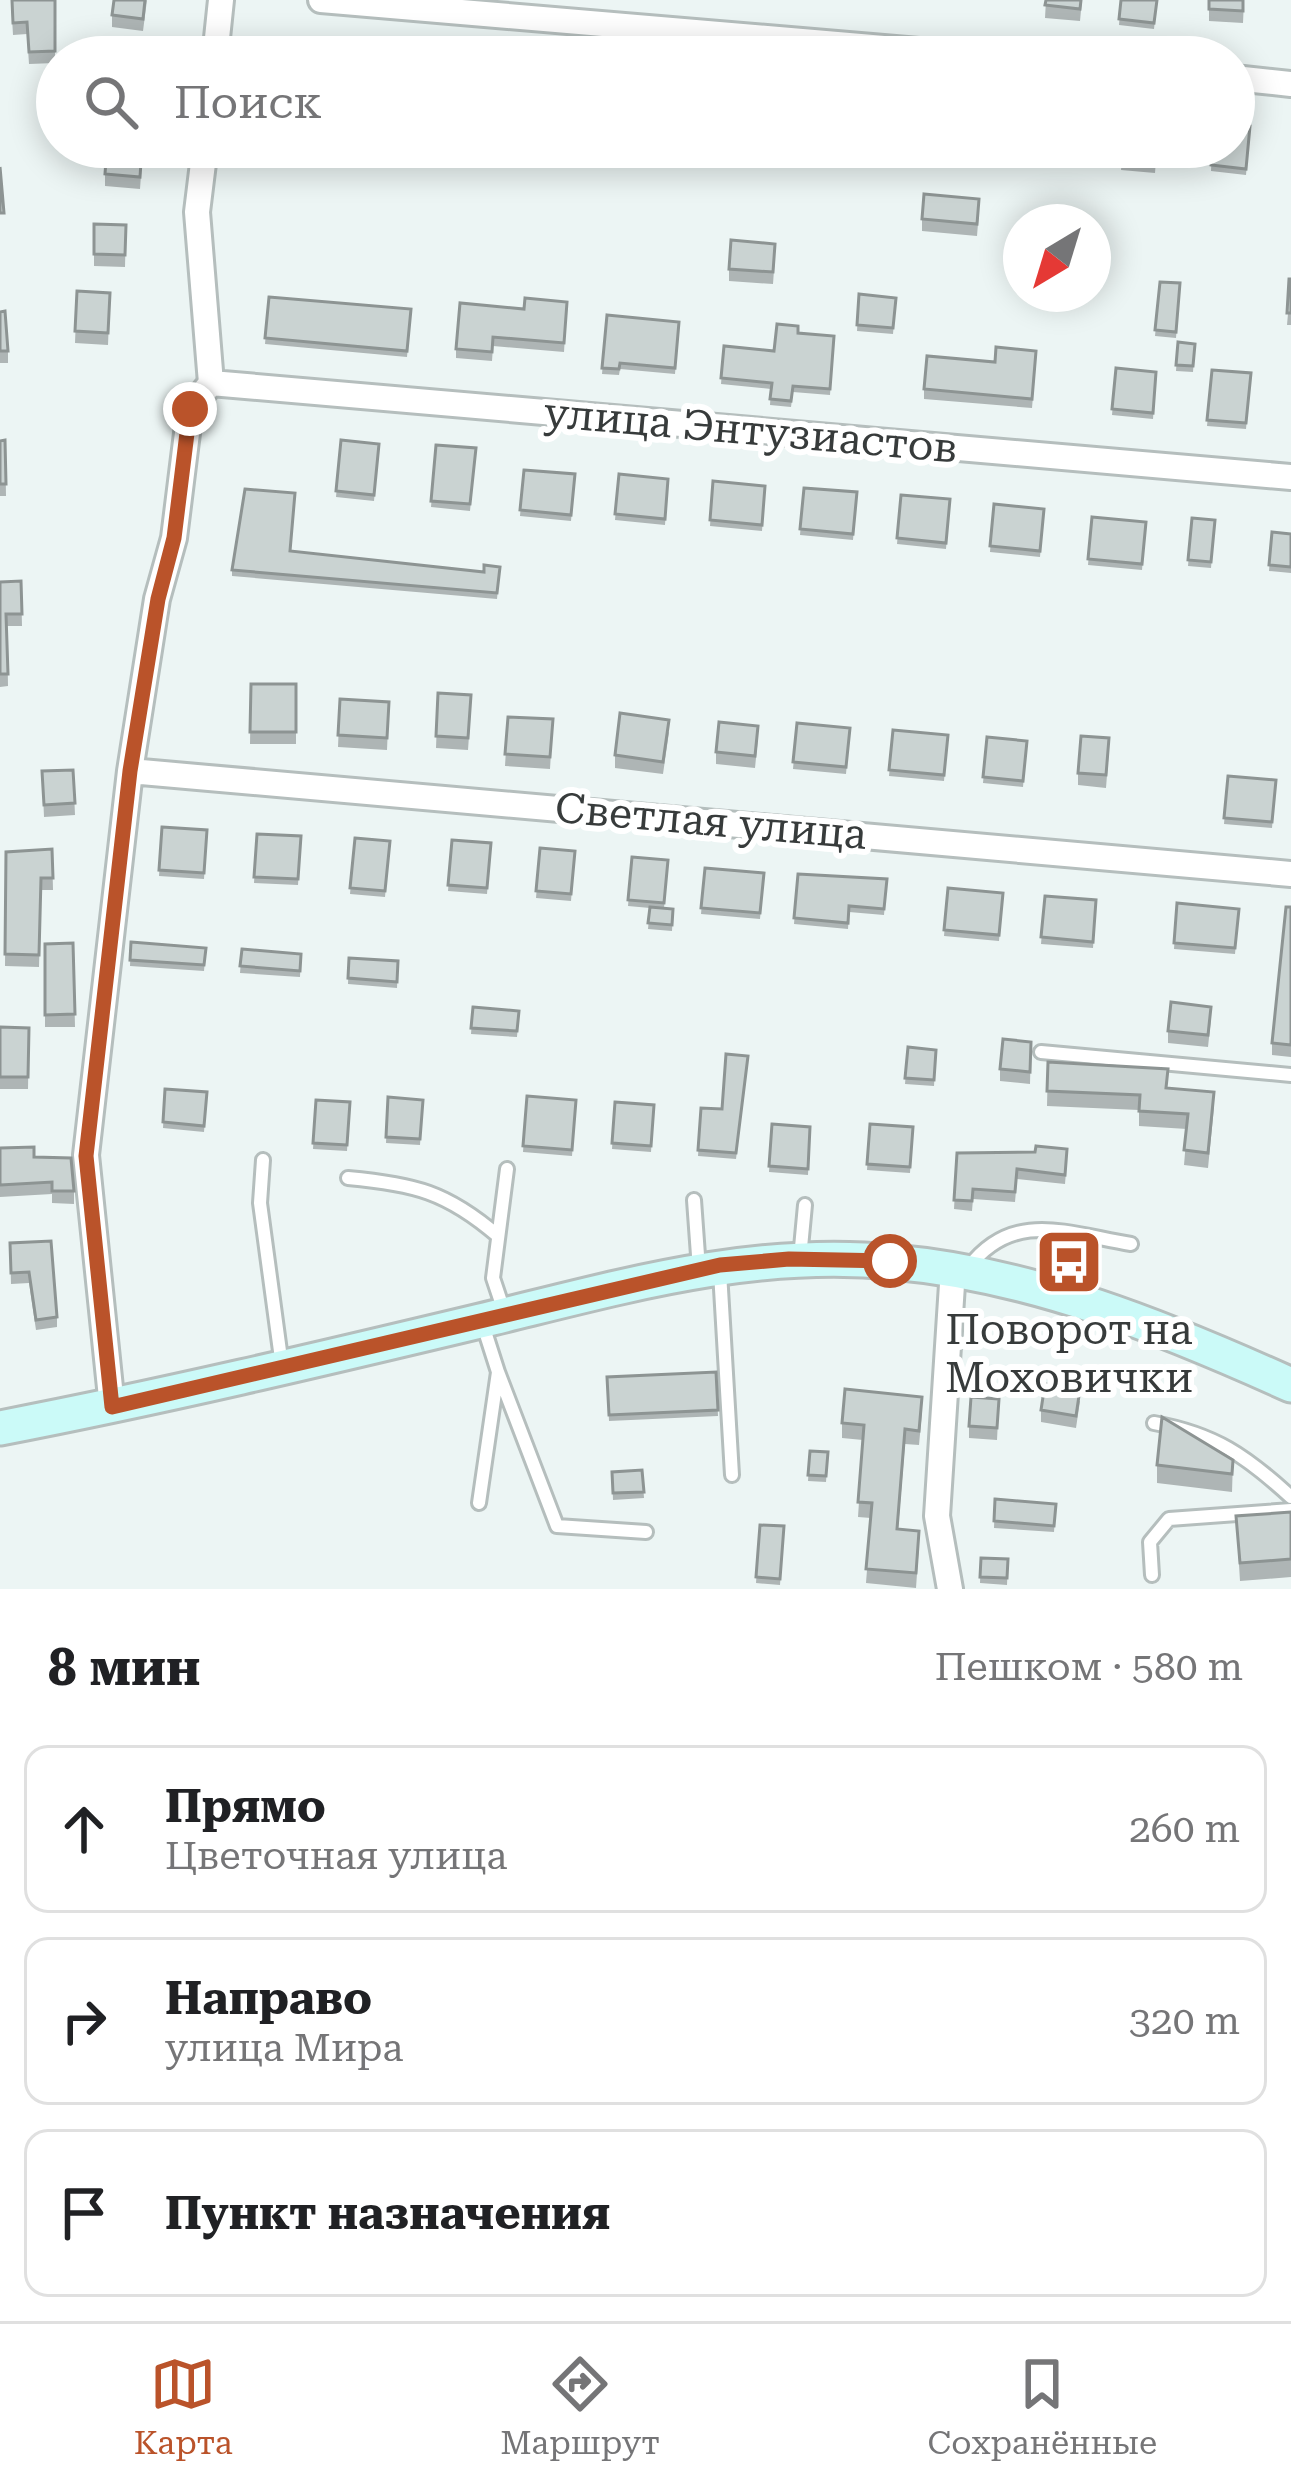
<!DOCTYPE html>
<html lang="ru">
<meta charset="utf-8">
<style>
body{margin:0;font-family:"Roboto Serif",serif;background:#f2f2f2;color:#202124}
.compass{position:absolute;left:1003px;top:204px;width:108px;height:108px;border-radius:50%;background:#fff;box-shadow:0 6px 30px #0003;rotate:218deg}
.stop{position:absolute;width:36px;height:36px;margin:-27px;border:9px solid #ba532a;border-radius:50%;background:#fff}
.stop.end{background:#ba532a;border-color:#fff;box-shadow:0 3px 12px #0008}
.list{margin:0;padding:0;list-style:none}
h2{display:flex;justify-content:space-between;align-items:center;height:156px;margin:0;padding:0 48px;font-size:51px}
h2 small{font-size:39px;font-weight:400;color:#757577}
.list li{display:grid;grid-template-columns:78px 1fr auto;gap:36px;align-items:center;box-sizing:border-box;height:168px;margin:0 24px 24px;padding:0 24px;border:3px solid #e0e0e0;border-radius:24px}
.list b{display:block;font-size:45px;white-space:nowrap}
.list p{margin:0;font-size:39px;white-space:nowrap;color:#757577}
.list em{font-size:39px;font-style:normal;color:#757577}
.icon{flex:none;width:66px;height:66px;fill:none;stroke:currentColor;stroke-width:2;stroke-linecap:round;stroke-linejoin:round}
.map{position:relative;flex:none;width:1291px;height:1589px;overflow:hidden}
.search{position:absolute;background:#fff;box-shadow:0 6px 30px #0003;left:36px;right:36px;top:36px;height:132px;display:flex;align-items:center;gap:30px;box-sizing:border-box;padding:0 42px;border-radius:66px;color:#757577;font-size:45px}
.sheet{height:732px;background:#fff}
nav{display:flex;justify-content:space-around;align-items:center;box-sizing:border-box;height:168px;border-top:3px solid #e0e0e0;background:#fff;font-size:33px;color:#757577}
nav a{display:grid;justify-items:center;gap:6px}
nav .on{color:#ba532a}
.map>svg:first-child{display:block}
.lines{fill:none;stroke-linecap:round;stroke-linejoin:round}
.service-casing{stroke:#b5bebd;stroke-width:18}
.minor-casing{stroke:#b5bebd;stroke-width:30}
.secondary-casing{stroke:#b5bebd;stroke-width:39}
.service{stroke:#fff;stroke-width:12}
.minor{stroke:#fff;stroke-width:24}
.secondary{stroke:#cbfaf8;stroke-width:33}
.wall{fill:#aeb5b5}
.building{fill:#cad3d2;stroke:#8d9493;stroke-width:3}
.route{stroke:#ba532a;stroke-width:15}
.labels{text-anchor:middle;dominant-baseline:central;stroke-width:12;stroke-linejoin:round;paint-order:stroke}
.street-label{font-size:42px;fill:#373b3b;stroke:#fff}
.poi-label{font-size:42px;fill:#373b3b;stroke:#fff}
</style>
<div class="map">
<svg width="1291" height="1589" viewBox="0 0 1291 1589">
<rect width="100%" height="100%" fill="#ecf5f4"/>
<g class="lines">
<!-- service casing -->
<g class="service-casing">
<path id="service" d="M1041,1052L1291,1075
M263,1160L260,1203L282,1366
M348,1178C414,1184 447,1192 498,1236
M694,1200L699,1269
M800,1258L805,1205
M969,1267C1013,1209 1069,1234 1131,1244
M720,1272L732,1475
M505,1314L493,1278L507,1169
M498,1372L557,1526L646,1532
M1154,1423C1215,1434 1246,1456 1291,1497
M479,1503L498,1372L482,1322
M1152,1575L1150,1542L1169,1519L1291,1510"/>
</g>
<!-- minor casing -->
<g class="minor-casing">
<path id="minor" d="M321,0L989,57
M215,57L221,0
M1234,78L1291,84
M211,383L1291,477
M130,771L1291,874
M112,1407L86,1155L130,771L157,599L174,538L190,409L211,383L197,212L205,147
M950,1589L937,1516L953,1269"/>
</g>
<!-- secondary casing -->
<g class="secondary-casing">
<path id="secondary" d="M0,1428C161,1397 321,1359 480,1321C617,1288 750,1248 893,1262C1032,1274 1165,1328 1291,1385"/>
</g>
<!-- service -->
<use href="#service" class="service"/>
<!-- minor -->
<use href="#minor" class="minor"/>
<!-- secondary -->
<use href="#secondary" class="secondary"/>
</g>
<!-- wall -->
<path class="wall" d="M11,0H55V63L29,64L27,34L13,35Z
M147,0L143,31L112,27V15Z
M1046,0H1082L1080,21L1045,18Z
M1121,0H1157L1154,29L1119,25Z
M1209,0H1244L1243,23L1209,21Z
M1250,126L1246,175L1211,171L1212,147Z
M143,147L140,189L105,186V174Z
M1123,147H1157L1155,173L1121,170Z
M979,211L977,236L922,231V219Z
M94,224L126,225L125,267L94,266Z
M775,256L773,284L729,281V269Z
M1291,279V325H1287Z
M1160,282L1180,283L1176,338L1155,336Z
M77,291L110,293L108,345L75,343Z
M859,294L896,298L893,334L857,331Z
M269,297L411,309L407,357L265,344Z
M567,302L564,352L493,346L492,361L456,358V349L524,309Z
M0,312L8,351V363H0Z
M607,315L679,322L675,374L620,369L619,375L602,374Z
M798,333L834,336L830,395L793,392L791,407L770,405L771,389L721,384L724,346L774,351Z
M1178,342L1195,344L1193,372L1176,371Z
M1036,360L1032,408L924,399V389L995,362Z
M1116,368L1156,372L1153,419L1112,415Z
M1212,370L1251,373L1246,429L1207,426Z
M5,440L6,496H0V441Z
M341,440L379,444L374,501L336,497Z
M436,445L476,448L470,511L431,507Z
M524,470L575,474L571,521L520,516Z
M619,474L668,479L665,525L615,520Z
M713,481L765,486L762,531L710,526Z
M804,488L857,492L853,540L800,535Z
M901,495L950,499L946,549L897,544Z
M994,504L1044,509L1040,557L990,552Z
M1092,517L1146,522L1142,570L1088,565Z
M1192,518L1215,520L1211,568L1188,566Z
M1272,532L1291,534V573L1269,571Z
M290,551L484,572L500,567L497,599L232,576V570Z
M21,581L22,626H7L8,686L0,687V582Z
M251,684H296V744H250Z
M438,693L471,707L468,750L436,748Z
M340,699L389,702L387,750L338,747Z
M508,717L553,719L550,769L505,766Z
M797,723L850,728L846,774L793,769Z
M893,730L948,735L944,781L889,776Z
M669,732L663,774L615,768V755Z
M987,737L1027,741L1023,787L983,783Z
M758,738L755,768L716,764V752Z
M1109,750L1106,788L1078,785V773Z
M73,770L75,815L44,817L42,771Z
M1228,776L1276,780L1272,828L1224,824Z
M162,827L207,830L204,879L159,876Z
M257,834L301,836L298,885L254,883Z
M355,838L390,841L385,897L350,894Z
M452,840L491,843L487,894L448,891Z
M540,848L575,851L571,901L536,898Z
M52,849L53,890H41L39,967L5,966L6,852Z
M632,857L668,860L664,908L673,909L672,931L648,929L650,908L628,906Z
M705,868L764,873L760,919L701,914Z
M798,874L887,879L884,915L849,912L848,929L794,924Z
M948,888L1003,893L999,941L944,936Z
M1045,896L1096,900L1093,948L1041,944Z
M1177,903L1239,909L1235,954L1174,949Z
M1291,907V1057L1272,1055V1043Z
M131,942L206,948L204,971L130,966Z
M73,943L75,1027H45V944Z
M242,949L301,954L300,977L240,973Z
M349,958L398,961L397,988L348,984Z
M473,1007L519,1011L517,1037L471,1034Z
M1211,1019L1208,1047L1168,1043V1031Z
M0,1027L29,1028L28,1089H0Z
M1031,1042L1030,1084L1000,1081V1069Z
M908,1047L936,1050L934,1086L905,1084Z
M748,1062L736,1159L698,1156L701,1108L722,1109Z
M1048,1062L1167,1088L1214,1107L1208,1168L1184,1165L1187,1129L1139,1126V1110L1047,1106Z
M165,1089L207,1092L204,1132L163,1128Z
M527,1096L576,1100L572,1156L523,1152Z
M388,1097L423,1100L420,1145L386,1143Z
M316,1100L350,1102L347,1151L313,1149Z
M615,1102L654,1105L651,1152L612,1149Z
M772,1124L810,1127L808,1175L769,1172Z
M870,1124L913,1127L910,1173L867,1170Z
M0,1148L34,1157L74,1191V1204L52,1203V1194L0,1197Z
M957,1153L1067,1159L1065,1184L1017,1179L1015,1202L973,1199L972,1211L954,1209Z
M10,1243L57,1317V1327L36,1330L29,1283L11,1284Z
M716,1372L718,1416L609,1421L607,1377Z
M999,1399L997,1440L969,1438V1426Z
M1080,1401L1076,1428L1041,1422V1410Z
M922,1412L919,1445L905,1444L898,1529L919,1545L916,1588L866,1583L871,1518L858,1517L863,1440L842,1438V1423Z
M810,1451L828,1452L826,1482L808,1481Z
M1233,1460L1232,1492L1157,1483V1465Z
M642,1470L644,1498L613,1500L612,1472Z
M995,1499L1056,1504L1054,1532L994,1528Z
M1291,1512V1577L1240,1581L1236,1516Z
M760,1525L784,1526L780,1585L756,1583Z
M981,1558L1008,1559L1007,1585L980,1583Z"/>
<!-- building -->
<path class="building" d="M12,0H55V51L29,52L27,22L13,23Z
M114,0H145L143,19L112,15Z
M1046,0H1081L1080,9L1045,5Z
M1121,0H1157L1154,23L1119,19Z
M1209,0H1243V11L1209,9Z
M271,40L308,43L307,57H270Z
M363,46L406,50V57H362Z
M641,46L664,47V57H640Z
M1234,124L1250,126L1246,169L1211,165L1212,147H1234Z
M107,147H142L140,177L105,174Z
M1123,147H1156L1155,166L1121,163Z
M0,167L4,213H0Z
M924,194L979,199L977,224L922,219Z
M94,224L126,225L125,255L94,254Z
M731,240L775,244L773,272L729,269Z
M1289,279H1291V313H1287Z
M1160,282L1180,283L1176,332L1155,330Z
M77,291L110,293L108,333L75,331Z
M859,294L896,298L893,328L857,325Z
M269,297L411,309L407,351L265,338Z
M525,298L567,302L564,343L493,337L492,352L456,349L460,303L524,309Z
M5,311L8,351H0V312Z
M607,315L679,322L675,368L620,363L619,369L602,368Z
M777,324L798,326V333L834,336L830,389L793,386L791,401L770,399L772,383L721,378L724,346L774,351Z
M1178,342L1195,344L1193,366L1176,365Z
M996,347L1036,351L1032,399L924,389L927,356L995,362Z
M1116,368L1156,372L1153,413L1112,409Z
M1212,370L1251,373L1246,423L1207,420Z
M5,440L6,484H0V441Z
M341,440L379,444L374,495L336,491Z
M436,445L476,448L470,504L431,501Z
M524,470L575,474L571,515L520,510Z
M619,474L668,479L665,519L615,514Z
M713,481L765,486L762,525L710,520Z
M804,488L857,492L853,534L800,529Z
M245,489L295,493L290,551L484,572V565L500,567L497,593L232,570Z
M901,495L950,499L946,543L897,538Z
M994,504L1044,509L1040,551L990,546Z
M1092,517L1146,522L1142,564L1088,559Z
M1192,518L1215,520L1211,562L1188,560Z
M1272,532L1291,534V567L1269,565Z
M21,581L22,614H6L8,674H0V582Z
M251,684H296V732H250Z
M438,693L471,695L468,738L436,736Z
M340,699L389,702L387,738L338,735Z
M620,713L669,720L663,762L615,755Z
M508,717L553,719L550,757L505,754Z
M719,722L758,726L755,756L716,752Z
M797,723L850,728L846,767L793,762Z
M893,730L948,735L944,775L889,770Z
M1081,736L1109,738L1106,775L1078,773Z
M987,737L1027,741L1023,781L983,777Z
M73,770L75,803L44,805L42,771Z
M1228,776L1276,780L1272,822L1224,818Z
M162,827L207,830L204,873L159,870Z
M257,834L301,836L298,879L254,877Z
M355,838L390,841L385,891L350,888Z
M452,840L491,843L487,888L448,885Z
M540,848L575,851L571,894L536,891Z
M52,849L53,878H41L39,955L5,954L6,852Z
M632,857L668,860L664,903L628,900Z
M705,868L764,873L760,913L701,908Z
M798,874L887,879L884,909L849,906L848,923L794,918Z
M948,888L1003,893L999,935L944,930Z
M1045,896L1096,900L1093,942L1041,937Z
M1177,903L1239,909L1235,948L1174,943Z
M650,907L673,909L672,925L648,923Z
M1286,907H1291V1045L1272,1043Z
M131,942L206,948L204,965L130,960Z
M73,943L75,1014L45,1015V944Z
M242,949L301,954L300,971L240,966Z
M349,958L398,961L397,982L348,978Z
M1171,1002L1211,1007L1208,1035L1168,1031Z
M473,1007L519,1011L517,1031L471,1028Z
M0,1027L29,1028L28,1077H0Z
M1003,1039L1031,1042L1030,1072L1000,1069Z
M908,1047L936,1050L934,1080L905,1078Z
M726,1054L748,1056L736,1153L698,1150L701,1108L722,1109Z
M1048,1062L1168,1069L1166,1088L1214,1092L1208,1153L1184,1150L1188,1114L1139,1111L1140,1095L1047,1091Z
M165,1089L207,1092L204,1126L163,1122Z
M527,1096L576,1100L572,1150L523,1146Z
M388,1097L423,1100L420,1139L386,1137Z
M316,1100L350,1102L347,1145L313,1143Z
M615,1102L654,1105L651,1146L612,1143Z
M772,1124L810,1127L808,1169L769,1166Z
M870,1124L913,1127L910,1167L867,1164Z
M1036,1146L1067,1149L1065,1175L1017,1169L1015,1192L973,1189L972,1201L954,1200L957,1153L1035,1152Z
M34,1147V1157L71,1158L74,1191H52V1182L0,1185V1148Z
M51,1241L57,1317L36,1320L29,1272L11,1273L10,1243Z
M716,1372L718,1410L609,1415L607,1377Z
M1045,1384L1080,1389L1076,1416L1041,1410Z
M845,1389L922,1397L919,1431L905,1429L897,1529L919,1531L916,1573L866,1569L872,1503L858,1502L864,1425L842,1423Z
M971,1397L999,1399L997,1428L969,1426Z
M1162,1417L1233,1460L1232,1474L1157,1465Z
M810,1451L828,1452L826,1476L808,1475Z
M642,1470L644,1492L613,1493L612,1472Z
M995,1499L1056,1504L1054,1526L994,1521Z
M1291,1512V1559L1240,1563L1236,1516Z
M760,1525L784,1526L780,1579L756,1577Z
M981,1558L1008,1559L1007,1578L980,1577Z"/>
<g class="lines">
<!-- route -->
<path class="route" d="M190,409L174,538L158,599L130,771L86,1156L112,1407L720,1265L789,1259L890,1261"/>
</g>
<!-- icons -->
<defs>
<g id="bus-square" transform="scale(3.45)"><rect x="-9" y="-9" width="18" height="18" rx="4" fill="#ba532a" stroke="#fff"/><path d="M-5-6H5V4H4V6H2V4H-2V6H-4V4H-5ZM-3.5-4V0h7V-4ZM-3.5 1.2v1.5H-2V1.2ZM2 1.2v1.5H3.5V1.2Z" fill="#fff"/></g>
</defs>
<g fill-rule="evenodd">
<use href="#bus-square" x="1069" y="1262"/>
</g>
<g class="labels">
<!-- street labels -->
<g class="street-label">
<text transform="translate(751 430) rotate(5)">улица Энтузиастов</text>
<text transform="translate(711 821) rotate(5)">Светлая улица</text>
</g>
<!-- poi labels -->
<g class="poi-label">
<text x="1069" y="1329">Поворот на<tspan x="1069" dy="48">Моховички</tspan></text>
</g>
</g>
</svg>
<svg class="compass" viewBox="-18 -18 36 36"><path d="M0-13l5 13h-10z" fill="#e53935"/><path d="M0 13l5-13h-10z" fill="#757577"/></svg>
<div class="stop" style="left:890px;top:1261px"></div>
<div class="stop end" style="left:190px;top:409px"></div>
<div class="search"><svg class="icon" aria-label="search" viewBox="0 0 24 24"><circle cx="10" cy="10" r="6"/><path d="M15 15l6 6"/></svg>Поиск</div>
</div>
<section class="sheet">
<h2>8 мин<small>Пешком · 580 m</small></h2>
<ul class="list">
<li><svg class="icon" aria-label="ahead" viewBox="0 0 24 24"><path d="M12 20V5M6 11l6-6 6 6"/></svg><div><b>Прямо</b><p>Цветочная улица</p></div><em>260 m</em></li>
<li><svg class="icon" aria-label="right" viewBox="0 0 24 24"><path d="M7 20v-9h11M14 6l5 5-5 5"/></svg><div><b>Направо</b><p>улица Мира</p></div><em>320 m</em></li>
<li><svg class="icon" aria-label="arrive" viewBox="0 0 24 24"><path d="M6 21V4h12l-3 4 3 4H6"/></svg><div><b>Пункт назначения</b></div></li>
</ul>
</section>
<nav>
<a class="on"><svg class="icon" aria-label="map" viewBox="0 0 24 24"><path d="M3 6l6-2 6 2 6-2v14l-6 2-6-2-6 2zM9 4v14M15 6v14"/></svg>Карта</a>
<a><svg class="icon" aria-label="directions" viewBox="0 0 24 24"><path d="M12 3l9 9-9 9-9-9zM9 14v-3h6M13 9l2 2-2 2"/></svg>Маршрут</a>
<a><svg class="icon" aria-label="saved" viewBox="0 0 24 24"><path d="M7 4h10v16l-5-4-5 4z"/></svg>Сохранённые</a>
</nav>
